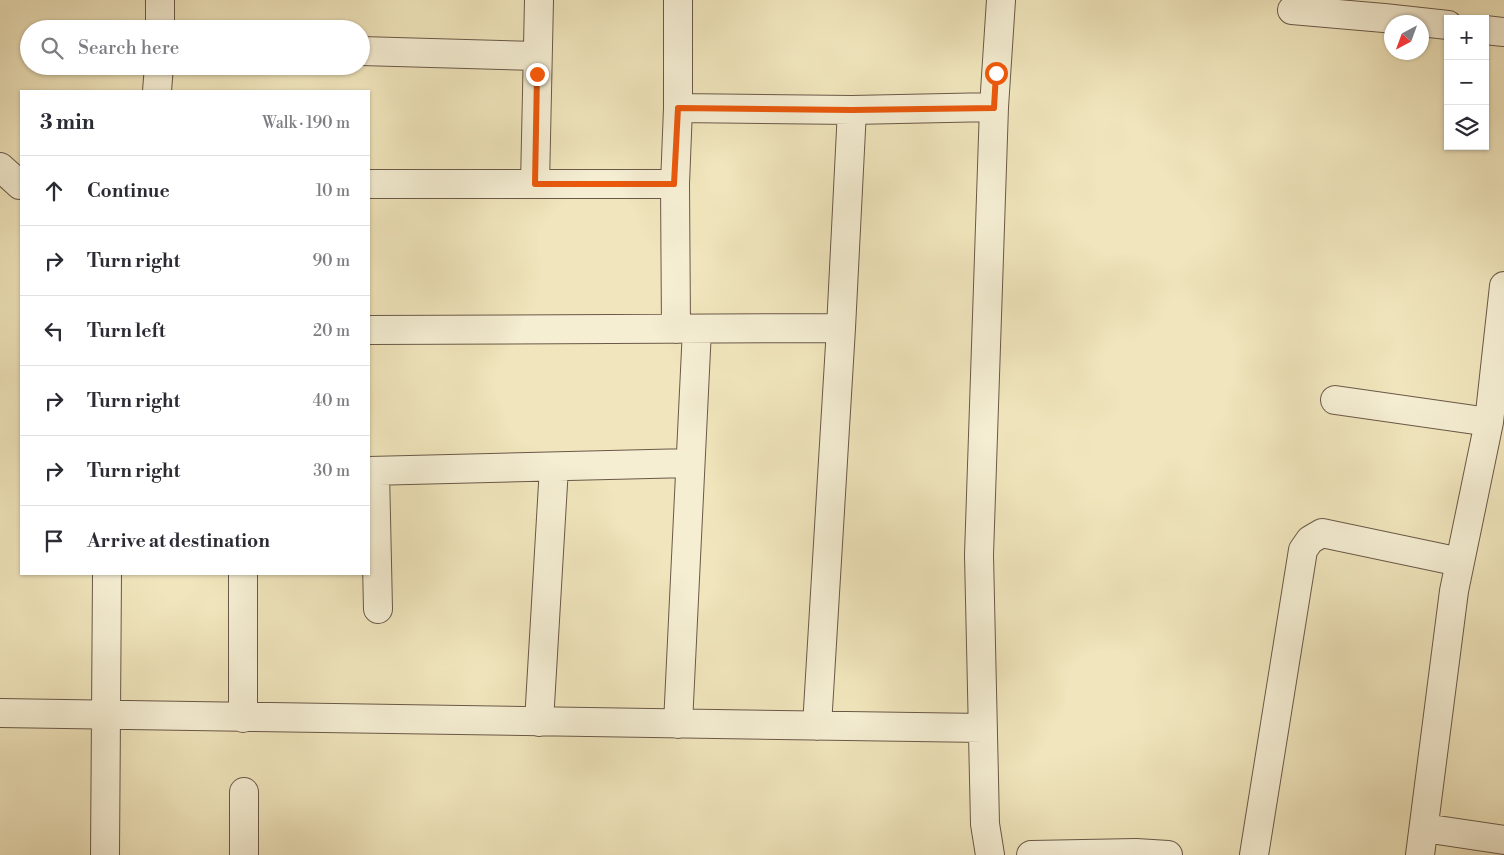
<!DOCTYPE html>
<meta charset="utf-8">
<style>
body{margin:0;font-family:"Libre Bodoni",serif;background:#f2f2f3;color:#2b2b33}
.controls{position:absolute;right:15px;top:15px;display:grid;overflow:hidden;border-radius:0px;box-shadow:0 1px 4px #0004}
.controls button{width:45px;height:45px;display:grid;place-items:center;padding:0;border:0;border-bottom:1px solid #e1e1e2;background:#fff;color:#2b2b33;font:25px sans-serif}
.compass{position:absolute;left:1384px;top:15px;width:45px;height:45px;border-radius:50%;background:#fff;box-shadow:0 1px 4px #0004;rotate:221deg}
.stop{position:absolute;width:15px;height:15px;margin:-11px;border:4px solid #ea580c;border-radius:50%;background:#fff}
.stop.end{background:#ea580c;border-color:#fff;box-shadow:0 1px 5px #0008}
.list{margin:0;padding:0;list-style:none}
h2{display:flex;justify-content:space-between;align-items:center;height:65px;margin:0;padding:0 20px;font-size:21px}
h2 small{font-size:16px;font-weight:400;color:#7c7c81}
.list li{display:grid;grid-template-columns:32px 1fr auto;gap:15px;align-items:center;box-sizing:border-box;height:70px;padding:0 20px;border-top:1px solid #e1e1e2}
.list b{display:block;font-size:19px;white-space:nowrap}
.list em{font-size:16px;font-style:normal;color:#7c7c81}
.icon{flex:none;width:28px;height:28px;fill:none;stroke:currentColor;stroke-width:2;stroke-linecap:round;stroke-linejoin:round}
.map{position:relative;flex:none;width:1504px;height:855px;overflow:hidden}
.search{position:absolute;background:#fff;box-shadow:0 1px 4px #0004;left:20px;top:20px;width:350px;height:55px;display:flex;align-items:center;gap:12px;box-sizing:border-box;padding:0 18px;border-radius:28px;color:#7c7c81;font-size:19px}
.panel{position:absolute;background:#fff;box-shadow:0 1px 4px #0004;left:20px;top:90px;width:350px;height:485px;border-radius:0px}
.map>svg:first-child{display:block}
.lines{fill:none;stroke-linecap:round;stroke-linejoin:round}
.minor-casing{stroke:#6a5948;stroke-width:30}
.minor{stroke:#f5eed3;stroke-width:28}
.route{stroke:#ea580c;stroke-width:6}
</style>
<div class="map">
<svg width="1504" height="855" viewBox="0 0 1504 855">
<rect width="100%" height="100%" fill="#f0e5bc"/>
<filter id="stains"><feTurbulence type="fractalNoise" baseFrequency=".004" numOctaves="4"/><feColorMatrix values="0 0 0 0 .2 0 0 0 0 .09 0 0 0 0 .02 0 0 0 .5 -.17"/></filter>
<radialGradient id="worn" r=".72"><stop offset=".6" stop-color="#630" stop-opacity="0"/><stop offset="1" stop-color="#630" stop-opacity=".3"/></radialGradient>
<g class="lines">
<!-- minor casing -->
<g class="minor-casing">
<path id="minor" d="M160,0V29
M1292,10L1384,18L1448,25
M1485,30L1504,32
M361,51L537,56
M157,91L159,66
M678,108L852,110L994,107
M0,167L20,185
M369,184H675
M535,184L539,0
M676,329L675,184L678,108V0
M369,330L841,328
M1335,400L1489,422
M369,471L690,463
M375,471L378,609
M0,713L983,728
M243,718V574
M539,722L554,467
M678,724L697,329
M817,726L841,328L852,110
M244,792V855
M1424,828L1504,840
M105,855L107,574
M990,855L985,824L979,555L994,107L1001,0
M1031,855L1136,853L1168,855
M1254,855L1303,550L1310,540L1322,533L1460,562
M1420,855L1454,591L1489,422L1504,286"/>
</g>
<!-- minor -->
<use href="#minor" class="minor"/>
</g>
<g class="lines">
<!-- route -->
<path class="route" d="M537,74L535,184H674L678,108L852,110L994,108L996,73"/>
</g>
<rect width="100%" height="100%" filter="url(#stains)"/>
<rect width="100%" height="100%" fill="url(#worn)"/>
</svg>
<div class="controls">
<button>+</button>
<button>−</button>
<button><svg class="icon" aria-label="layers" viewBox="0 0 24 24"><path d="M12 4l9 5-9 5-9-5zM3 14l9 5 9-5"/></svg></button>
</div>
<svg class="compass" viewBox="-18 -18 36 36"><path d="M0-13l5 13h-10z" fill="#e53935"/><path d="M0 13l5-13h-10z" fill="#7c7c81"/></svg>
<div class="stop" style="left:996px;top:73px"></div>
<div class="stop end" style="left:537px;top:74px"></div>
<div class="search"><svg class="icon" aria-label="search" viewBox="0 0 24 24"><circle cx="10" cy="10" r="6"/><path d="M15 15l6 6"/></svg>Search here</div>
<section class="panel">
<h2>3 min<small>Walk · 190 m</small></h2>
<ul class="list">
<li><svg class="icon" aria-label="ahead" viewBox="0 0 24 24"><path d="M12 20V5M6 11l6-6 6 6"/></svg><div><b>Continue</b></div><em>10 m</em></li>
<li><svg class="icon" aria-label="right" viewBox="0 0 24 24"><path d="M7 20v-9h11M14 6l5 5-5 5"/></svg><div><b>Turn right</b></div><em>90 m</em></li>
<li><svg class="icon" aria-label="left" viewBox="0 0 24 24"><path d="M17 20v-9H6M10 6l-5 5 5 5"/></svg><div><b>Turn left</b></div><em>20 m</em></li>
<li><svg class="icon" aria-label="right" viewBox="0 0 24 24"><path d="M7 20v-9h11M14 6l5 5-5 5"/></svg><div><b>Turn right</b></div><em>40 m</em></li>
<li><svg class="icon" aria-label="right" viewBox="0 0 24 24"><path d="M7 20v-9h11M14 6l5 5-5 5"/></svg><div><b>Turn right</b></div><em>30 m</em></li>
<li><svg class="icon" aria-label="arrive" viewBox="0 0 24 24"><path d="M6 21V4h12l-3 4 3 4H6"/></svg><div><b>Arrive at destination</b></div></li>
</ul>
</section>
</div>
